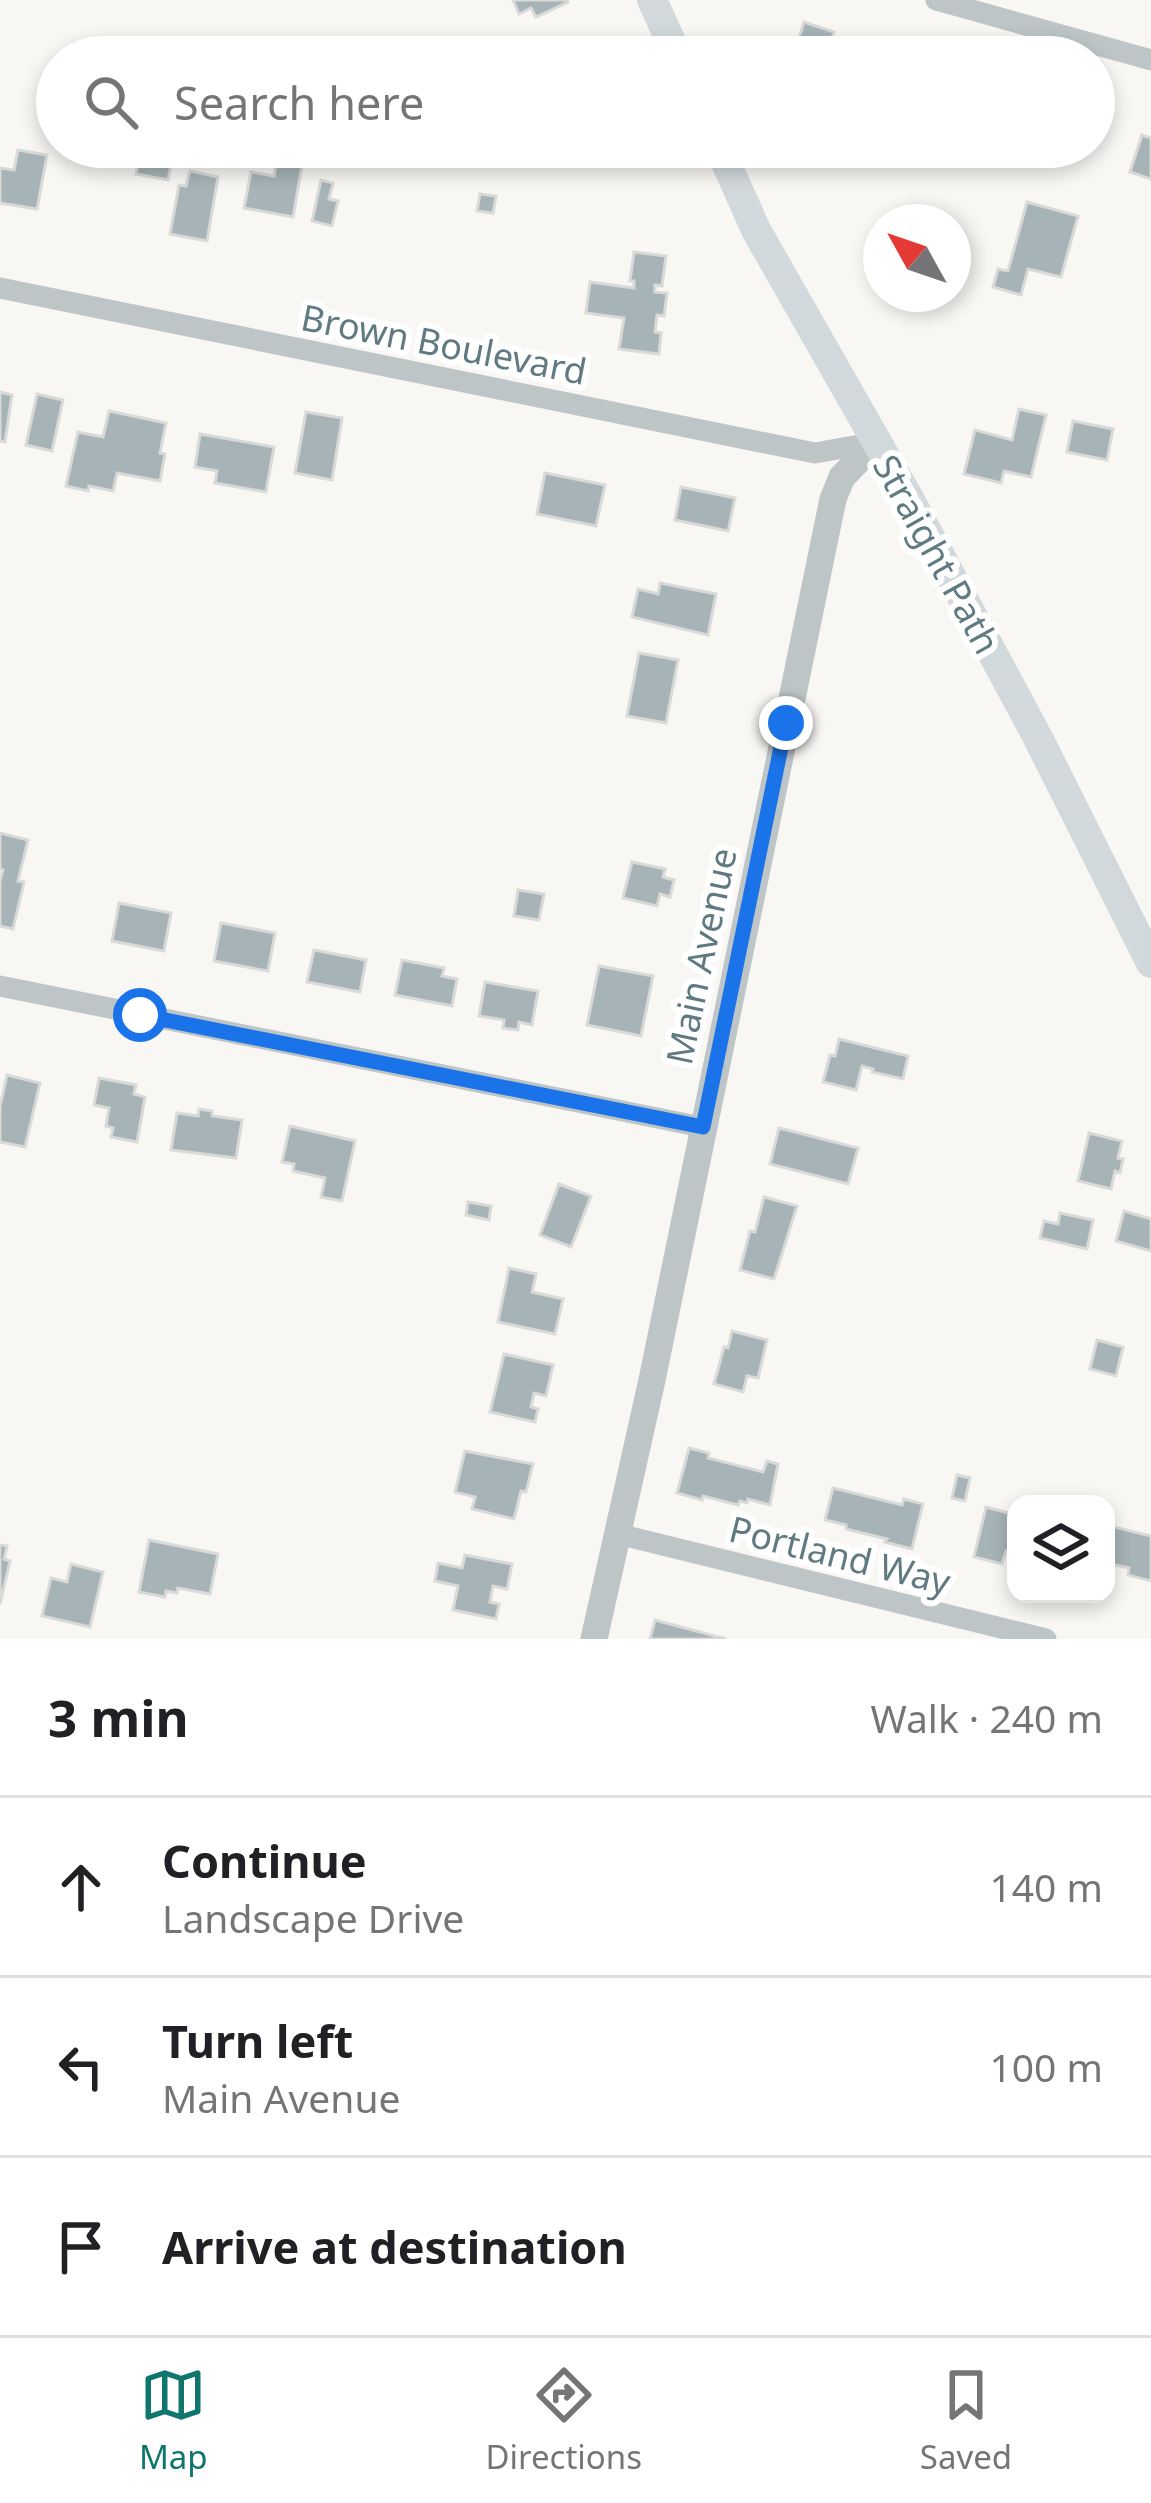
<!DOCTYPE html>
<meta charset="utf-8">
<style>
body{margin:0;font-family:"Noto Sans",sans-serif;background:#f2f2f2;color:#202124}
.controls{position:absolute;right:36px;bottom:36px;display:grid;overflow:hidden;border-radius:24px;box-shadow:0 6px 18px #0003}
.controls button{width:108px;height:108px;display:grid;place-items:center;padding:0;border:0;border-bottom:3px solid #e0e0e0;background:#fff;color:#202124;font:60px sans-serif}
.compass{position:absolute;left:863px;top:204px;width:108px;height:108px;border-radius:50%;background:#fff;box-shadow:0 6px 18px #0003;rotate:310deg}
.stop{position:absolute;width:36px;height:36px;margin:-27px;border:9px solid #1a73e8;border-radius:50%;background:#fff}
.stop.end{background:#1a73e8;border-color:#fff;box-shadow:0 3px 12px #0008}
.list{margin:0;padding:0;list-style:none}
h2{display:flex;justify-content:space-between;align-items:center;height:156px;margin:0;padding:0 48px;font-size:51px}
h2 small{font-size:39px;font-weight:400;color:#757577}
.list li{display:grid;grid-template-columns:78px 1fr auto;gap:36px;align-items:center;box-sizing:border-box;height:180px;padding:0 48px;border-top:3px solid #e0e0e0}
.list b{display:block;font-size:45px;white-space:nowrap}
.list p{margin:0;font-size:39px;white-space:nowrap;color:#757577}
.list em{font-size:39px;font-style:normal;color:#757577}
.icon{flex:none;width:66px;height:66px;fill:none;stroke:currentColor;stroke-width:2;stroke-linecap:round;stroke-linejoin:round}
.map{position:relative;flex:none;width:1151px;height:1639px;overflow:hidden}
.search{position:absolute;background:#fff;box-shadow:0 6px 18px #0003;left:36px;right:36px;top:36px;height:132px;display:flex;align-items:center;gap:30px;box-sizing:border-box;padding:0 42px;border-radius:66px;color:#757577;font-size:45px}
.sheet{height:696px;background:#fff}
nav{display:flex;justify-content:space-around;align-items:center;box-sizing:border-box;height:168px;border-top:3px solid #e0e0e0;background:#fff;font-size:33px;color:#757577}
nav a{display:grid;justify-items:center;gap:6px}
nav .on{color:#0f766e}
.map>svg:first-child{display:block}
.building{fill:#a6b4b7;stroke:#d9d9d7;stroke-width:3}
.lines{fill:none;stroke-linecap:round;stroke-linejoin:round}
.minor{stroke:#bdc5c7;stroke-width:21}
.tertiary{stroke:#bdc5c7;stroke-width:27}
.secondary{stroke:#d2d9dc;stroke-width:30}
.route{stroke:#1a73e8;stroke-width:15}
.labels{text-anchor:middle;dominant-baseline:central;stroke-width:12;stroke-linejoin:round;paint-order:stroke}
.street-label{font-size:36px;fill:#607a82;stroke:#fff}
</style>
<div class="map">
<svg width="1151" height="1639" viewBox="0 0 1151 1639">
<rect width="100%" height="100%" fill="#f8f7f4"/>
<!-- building -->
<path class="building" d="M513,0H567L568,2L536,17L531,8L519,14Z
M804,22L834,32L826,57H793Z
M1142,135L1151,138V179L1130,172Z
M142,147H174L168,180L136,174Z
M562,147L559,160L537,156L538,150L527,148Z
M1001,147H1044L1038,166L999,152Z
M18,150L47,155L37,209L0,203V168L14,170Z
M278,155L303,160L293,217L244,208L251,172L274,176Z
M190,171L218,177L207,241L170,234L179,185L186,186Z
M321,180L333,183L329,199L338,201L332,226L312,221Z
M480,194L496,196L493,213L477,211Z
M1027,202L1078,216L1061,277L1028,269L1021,295L993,287L998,269L1008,271Z
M634,252L666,256L662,286L655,285V292L667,293L664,316L657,315L655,332L661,333L659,354L619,349L624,318L586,313L590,282L634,288V281H630Z
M0,392L12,395L5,442L0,441Z
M37,394L63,400L52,451L26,445Z
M1019,409L1046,415L1031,477L1004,471L1001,483L964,474L975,430L1012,440Z
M109,411L166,423L160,453L165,454L160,481L117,473L113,491L89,486L88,491L66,486L78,432L103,437Z
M306,412L342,418L332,480L295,473Z
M1073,421L1113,429L1107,460L1067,452Z
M200,434L274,447L266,492L215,483L217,471L195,467Z
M545,473L605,485L596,526L537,514Z
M681,487L735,498L728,531L675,520Z
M660,583L716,594L708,635L632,617L638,589L658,594Z
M639,653L678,660L666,723L627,716Z
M0,833L28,840L18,881L24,882L13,929L0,926V881L3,870L0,869Z
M632,862L665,869L663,877L674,880L670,897L660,894L657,906L623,898Z
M518,890L544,894L539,920L514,916Z
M119,903L171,913L164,951L112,941Z
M221,923L275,933L268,971L214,961Z
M314,950L366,960L360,992L307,982Z
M402,960L444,968L442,976L457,979L452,1006L395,995Z
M599,966L653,976L641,1036L587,1025Z
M485,982L538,991L532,1025L519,1022L518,1030L503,1028L504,1020L479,1016Z
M839,1039L908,1056L903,1079L872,1072L873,1069L862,1066L856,1090L823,1082L830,1055L835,1056Z
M7,1075L40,1083L25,1147L0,1142V1107Z
M99,1078L136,1085L134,1094L145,1097L137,1142L111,1137L113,1128L106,1126L109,1108L94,1105Z
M199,1109L212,1111V1116L242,1120L236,1158L171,1150L177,1113L198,1116Z
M290,1126L355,1141L342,1201L321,1197L325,1178L293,1171L294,1164L282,1162Z
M779,1128L858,1148L848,1184L770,1164Z
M1089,1133L1122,1141L1118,1158L1123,1159L1120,1173L1115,1171L1111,1189L1078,1181Z
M559,1184L591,1196L571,1247L540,1235Z
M764,1197L797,1206L774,1279L740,1270L750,1231L755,1232Z
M468,1202L491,1206L489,1220L466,1215Z
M1124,1211L1151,1219V1251L1116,1241Z
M1060,1213L1093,1220L1087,1249L1040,1238L1044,1221L1058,1224Z
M509,1268L536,1274L532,1292L563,1299L555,1334L498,1322Z
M732,1331L767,1340L758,1378L747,1376L743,1392L714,1384L724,1347L728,1348Z
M1097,1340L1123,1347L1116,1376L1090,1369Z
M504,1354L553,1365L546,1396L534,1393L531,1407L538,1409L535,1422L490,1412Z
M689,1448L709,1453L708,1458L763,1472L767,1461L778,1464L770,1505L748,1499L747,1503L740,1501L738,1505L703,1496L702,1500L677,1493Z
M465,1451L533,1464L526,1492L521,1491L514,1519L472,1509L475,1497L455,1492Z
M957,1475L970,1478L965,1501L952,1498Z
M833,1488L902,1505L904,1499L923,1504L912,1549L885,1542L887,1539L846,1529V1525L825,1520Z
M986,1507L1016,1515V1553L1006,1551L1002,1564L974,1557Z
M1106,1525L1151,1536V1581L1128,1575L1129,1568L1106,1563Z
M149,1540L218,1554L210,1594L178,1588L177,1593L166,1591L165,1597L139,1592Z
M0,1545L7,1546L4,1559L10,1561L0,1604Z
M465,1555L512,1564L507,1589L493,1586L490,1602L499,1604L496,1619L453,1610L458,1586L435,1581L438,1563L462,1568Z
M71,1564L103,1572L90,1627L42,1616L51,1578L67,1582Z
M655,1620L726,1639H650Z"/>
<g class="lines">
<!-- minor -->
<path class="minor" d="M936,0L1151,60
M0,288L815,453L876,442
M0,986L702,1127
M618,1534L1046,1639"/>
<!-- tertiary -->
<path class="tertiary" d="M594,1639L652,1380L833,499L842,477L876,442"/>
<!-- secondary -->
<path class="secondary" d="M652,0L678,57
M719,147L756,230L911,502L1037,736L1151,963"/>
</g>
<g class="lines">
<!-- route -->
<path class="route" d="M140,1015L703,1127L786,723"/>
</g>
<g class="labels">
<!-- street labels -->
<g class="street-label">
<text transform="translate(444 344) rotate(11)">Brown Boulevard</text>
<text transform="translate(937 554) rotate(61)">Straight Path</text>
<text transform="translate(701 956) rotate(-78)">Main Avenue</text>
<text transform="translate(840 1555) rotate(14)">Portland Way</text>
</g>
</g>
</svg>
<div class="controls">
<button><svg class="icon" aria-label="layers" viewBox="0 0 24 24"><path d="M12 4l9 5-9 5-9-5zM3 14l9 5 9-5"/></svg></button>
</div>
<svg class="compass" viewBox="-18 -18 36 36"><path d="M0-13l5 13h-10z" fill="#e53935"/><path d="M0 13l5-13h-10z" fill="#757577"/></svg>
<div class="stop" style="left:140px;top:1015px"></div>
<div class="stop end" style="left:786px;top:723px"></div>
<div class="search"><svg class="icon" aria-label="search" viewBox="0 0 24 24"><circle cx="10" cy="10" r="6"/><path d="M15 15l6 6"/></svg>Search here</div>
</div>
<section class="sheet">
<h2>3 min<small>Walk · 240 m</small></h2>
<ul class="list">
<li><svg class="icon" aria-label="ahead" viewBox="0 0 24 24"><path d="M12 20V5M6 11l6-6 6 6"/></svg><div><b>Continue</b><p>Landscape Drive</p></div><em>140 m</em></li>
<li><svg class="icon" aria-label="left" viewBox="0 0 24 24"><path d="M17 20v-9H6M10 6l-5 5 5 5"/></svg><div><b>Turn left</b><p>Main Avenue</p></div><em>100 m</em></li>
<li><svg class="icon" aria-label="arrive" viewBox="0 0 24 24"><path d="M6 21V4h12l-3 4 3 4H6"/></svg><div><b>Arrive at destination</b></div></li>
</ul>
</section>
<nav>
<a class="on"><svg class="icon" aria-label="map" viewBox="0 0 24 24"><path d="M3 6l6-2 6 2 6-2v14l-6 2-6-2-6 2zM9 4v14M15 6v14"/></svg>Map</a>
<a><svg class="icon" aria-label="directions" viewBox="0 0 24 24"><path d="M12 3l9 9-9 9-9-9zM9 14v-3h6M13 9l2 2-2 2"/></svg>Directions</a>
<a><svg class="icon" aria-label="saved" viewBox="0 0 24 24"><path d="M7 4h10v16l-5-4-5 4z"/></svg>Saved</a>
</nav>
